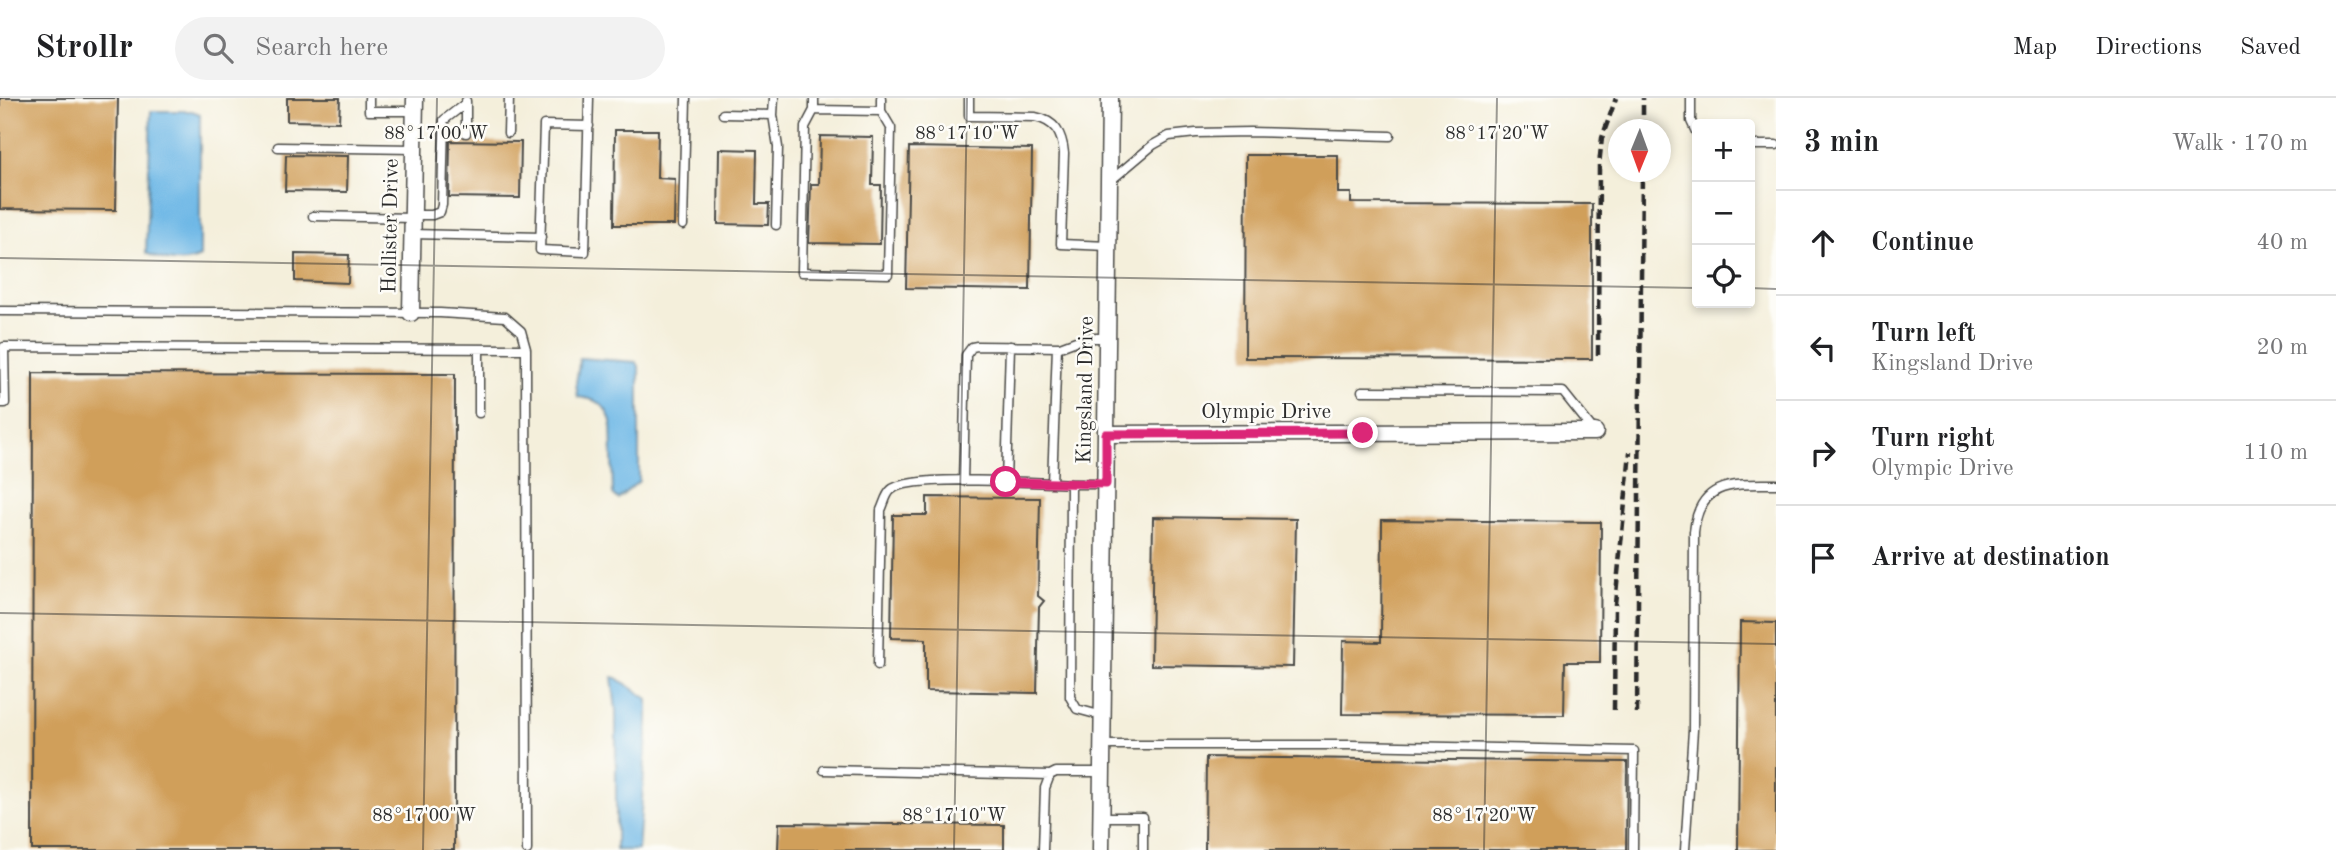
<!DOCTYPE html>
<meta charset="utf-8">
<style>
body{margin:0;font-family:"Old Standard TT",serif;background:#f2f2f2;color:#202124}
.controls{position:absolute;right:21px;top:21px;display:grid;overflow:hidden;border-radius:7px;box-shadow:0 4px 10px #0003}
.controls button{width:63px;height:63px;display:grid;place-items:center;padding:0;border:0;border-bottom:2px solid #e0e0e0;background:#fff;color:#202124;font:35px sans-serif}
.compass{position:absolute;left:1608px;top:21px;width:63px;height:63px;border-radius:50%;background:#fff;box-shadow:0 4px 10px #0003;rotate:181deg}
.stop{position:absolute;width:21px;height:21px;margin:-16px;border:5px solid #db2777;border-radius:50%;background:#fff}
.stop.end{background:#db2777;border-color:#fff;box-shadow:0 2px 7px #0008}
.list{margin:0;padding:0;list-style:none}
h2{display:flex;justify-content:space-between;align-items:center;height:91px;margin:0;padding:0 28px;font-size:30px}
h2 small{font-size:23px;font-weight:400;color:#757577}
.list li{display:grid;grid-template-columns:46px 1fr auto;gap:21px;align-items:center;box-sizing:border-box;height:105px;padding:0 28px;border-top:2px solid #e0e0e0}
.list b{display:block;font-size:26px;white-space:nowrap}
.list p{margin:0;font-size:23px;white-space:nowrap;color:#757577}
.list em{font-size:23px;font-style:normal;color:#757577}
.icon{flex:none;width:38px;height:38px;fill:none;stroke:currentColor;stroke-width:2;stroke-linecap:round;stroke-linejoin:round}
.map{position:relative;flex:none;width:1776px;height:752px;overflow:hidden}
header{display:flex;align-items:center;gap:42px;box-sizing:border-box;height:98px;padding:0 35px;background:#fff;border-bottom:2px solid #e0e0e0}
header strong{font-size:33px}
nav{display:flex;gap:38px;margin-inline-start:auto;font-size:24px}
.search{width:490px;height:63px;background:#f2f2f2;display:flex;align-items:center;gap:18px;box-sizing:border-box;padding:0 24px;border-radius:38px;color:#757577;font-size:26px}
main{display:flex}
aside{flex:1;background:#fff}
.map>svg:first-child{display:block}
.water{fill:#6eb8e6;stroke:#4c7288;stroke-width:2}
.building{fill:#d09f5a}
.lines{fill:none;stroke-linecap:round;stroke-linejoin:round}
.lane-casing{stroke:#494845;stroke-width:11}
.street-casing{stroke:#494845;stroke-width:19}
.lane{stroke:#fff;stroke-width:8}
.street{stroke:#fff;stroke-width:16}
.rail{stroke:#2b2b2b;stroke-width:4.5;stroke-dasharray:10 5;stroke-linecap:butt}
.route{stroke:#db2777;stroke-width:9}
.ticks{fill:none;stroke:#2b2b2b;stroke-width:2;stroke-opacity:0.45}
.labels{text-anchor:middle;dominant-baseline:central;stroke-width:5;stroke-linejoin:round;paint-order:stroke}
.street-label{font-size:21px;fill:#2b2b2b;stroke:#fdfcf7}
.ticks-label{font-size:18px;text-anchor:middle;fill:#2b2b2b;stroke:#fdfcf7;stroke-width:5;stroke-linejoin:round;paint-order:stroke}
</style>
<header>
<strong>Strollr</strong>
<div class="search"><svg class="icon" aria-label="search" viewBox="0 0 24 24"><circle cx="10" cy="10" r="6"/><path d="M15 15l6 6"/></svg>Search here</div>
<nav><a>Map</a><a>Directions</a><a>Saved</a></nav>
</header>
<main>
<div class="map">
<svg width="1776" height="752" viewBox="0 0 1776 752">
<rect width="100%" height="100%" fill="#fdfcf7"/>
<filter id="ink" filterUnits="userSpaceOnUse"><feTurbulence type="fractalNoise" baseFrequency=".0143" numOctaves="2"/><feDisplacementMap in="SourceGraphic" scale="14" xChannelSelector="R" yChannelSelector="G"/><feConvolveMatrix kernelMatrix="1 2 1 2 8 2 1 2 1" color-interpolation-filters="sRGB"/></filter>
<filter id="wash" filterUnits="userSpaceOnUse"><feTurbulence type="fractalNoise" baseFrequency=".00686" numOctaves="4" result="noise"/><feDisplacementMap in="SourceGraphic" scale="28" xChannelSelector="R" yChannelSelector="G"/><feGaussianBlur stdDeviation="1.57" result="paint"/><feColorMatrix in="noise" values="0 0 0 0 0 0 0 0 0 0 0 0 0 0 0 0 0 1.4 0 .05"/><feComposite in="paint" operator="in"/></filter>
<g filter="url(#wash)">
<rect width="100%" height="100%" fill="#f4efdb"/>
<!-- water -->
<path class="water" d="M151,13H192L200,16V159C184,167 162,163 146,155Z
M580,260L636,264L639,268V383L618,401L613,396L611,323C605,305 596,301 578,299L576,285Z
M612,579L617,580L648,601V625L638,752H616V612Z"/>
<g id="blocks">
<!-- building -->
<path class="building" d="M0,0H118L116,112L0,111Z
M287,0H340L339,24L287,23Z
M615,32H658L657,80L675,81L674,127H614Z
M820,38L873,39L872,87H881L880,146L809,145L811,86H819Z
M450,43L521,44L520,100L449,99Z
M909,49L1032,51L1030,192L906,190Z
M719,51L757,52L756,106H769L768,127L718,126Z
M286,57L348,58L347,94L285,93Z
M1246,57H1338V95H1351V105L1592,106V261L1245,260Z
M295,156L349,157L348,185L295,183Z
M33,275L455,276L454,752H32Z
M927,399L1040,400L1038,498L1044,503L1039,509L1037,595L926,593V541L891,540L893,417H927Z
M1153,419L1296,421L1293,569L1151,567Z
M1382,422L1601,424L1600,564H1565L1564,617L1342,616L1343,543L1381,544Z
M1740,524L1776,525V752H1738Z
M1206,659L1627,664L1626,752H1205Z
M779,725L1004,727V752H778Z"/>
</g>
</g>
<g filter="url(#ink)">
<use href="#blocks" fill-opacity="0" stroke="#494845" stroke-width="2"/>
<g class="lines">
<!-- lane casing -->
<g class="lane-casing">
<path id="lane" d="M369,0V13H414
M814,0V12L881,13V0
M969,0V18L1035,19C1055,23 1062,35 1064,55L1061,146L1108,148
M1691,0V23L1697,36
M814,12L805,29L802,174L888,176L891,30L881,13
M723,16L773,17L774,0
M773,17L778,49L776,127
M589,28L544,27L540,152L585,154L589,0
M466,35V3
M508,35L509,0
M1750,47H1776
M278,49L414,51
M1109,84L1153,47L1169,38L1196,35L1250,34L1390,38
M413,117H432L440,114L442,107L444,22L466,5
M313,118L413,120
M683,127L686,0
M412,136L541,139
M0,213L440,215L505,219L521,233L526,251L527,752
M1362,293L1563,294L1595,334
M0,305H5L4,249L526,251
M479,315V251
M963,383L966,257L972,249L977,248L1060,249L1084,240H1107
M1006,384L1010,248
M1052,385L1057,249
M1071,386H1106
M878,567L881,412C884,406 886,396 891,392C908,375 1041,385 1071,386L1070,599L1077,611L1103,618
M1103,647H1352L1634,653L1633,752
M824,672L1050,677
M1102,719H1143V752
M1043,752L1045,690L1050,677L1056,674H1102
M1685,752L1693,632L1694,434C1699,382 1734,386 1776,386"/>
</g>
<!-- street casing -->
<g class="street-casing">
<path id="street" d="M411,215L415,0
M1106,336L1595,334
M1101,752L1110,0"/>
</g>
<!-- lane -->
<use href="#lane" class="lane"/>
<!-- street -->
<use href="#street" class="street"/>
<!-- rail -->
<path class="rail" d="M1643,32V0
M1598,257L1599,67L1602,40L1616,0
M1614,612L1615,506L1630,354
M1637,615L1642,74"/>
</g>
</g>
<g class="lines" filter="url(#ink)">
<!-- route -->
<path class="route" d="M1006,384L1106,386V336L1363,335"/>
</g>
<!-- ticks -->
<path class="ticks" d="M0,160L1697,190M1750,190L1776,191M0,515L1776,546M423,752L437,0M954,752L967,0M1484,752L1497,0"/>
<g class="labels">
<!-- street labels -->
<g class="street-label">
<text transform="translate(391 128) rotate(-89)">Hollister Drive</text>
<text transform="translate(1086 292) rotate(-89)">Kingsland Drive</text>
<text x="1266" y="314">Olympic Drive</text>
</g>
</g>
<g class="ticks-label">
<text x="436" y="41">88°17'00"W</text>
<text x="967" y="41">88°17'10"W</text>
<text x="1497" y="41">88°17'20"W</text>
<text x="424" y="723">88°17'00"W</text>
<text x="954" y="723">88°17'10"W</text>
<text x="1484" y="723">88°17'20"W</text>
</g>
</svg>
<div class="controls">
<button>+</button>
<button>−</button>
<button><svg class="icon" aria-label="locate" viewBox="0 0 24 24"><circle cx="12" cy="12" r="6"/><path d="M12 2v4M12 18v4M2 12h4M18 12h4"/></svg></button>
</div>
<svg class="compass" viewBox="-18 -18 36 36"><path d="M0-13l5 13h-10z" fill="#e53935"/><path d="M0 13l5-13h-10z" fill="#757577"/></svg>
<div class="stop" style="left:1006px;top:384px"></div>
<div class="stop end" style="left:1363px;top:335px"></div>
</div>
<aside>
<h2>3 min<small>Walk · 170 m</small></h2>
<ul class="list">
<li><svg class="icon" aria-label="ahead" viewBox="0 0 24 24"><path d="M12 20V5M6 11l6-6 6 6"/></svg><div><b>Continue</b></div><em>40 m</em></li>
<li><svg class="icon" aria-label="left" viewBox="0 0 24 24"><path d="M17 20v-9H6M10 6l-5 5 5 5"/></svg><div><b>Turn left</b><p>Kingsland Drive</p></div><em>20 m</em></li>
<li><svg class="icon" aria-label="right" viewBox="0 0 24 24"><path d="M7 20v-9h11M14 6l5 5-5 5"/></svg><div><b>Turn right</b><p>Olympic Drive</p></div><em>110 m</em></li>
<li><svg class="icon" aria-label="arrive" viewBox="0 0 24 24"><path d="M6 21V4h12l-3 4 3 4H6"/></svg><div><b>Arrive at destination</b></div></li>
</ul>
</aside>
</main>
